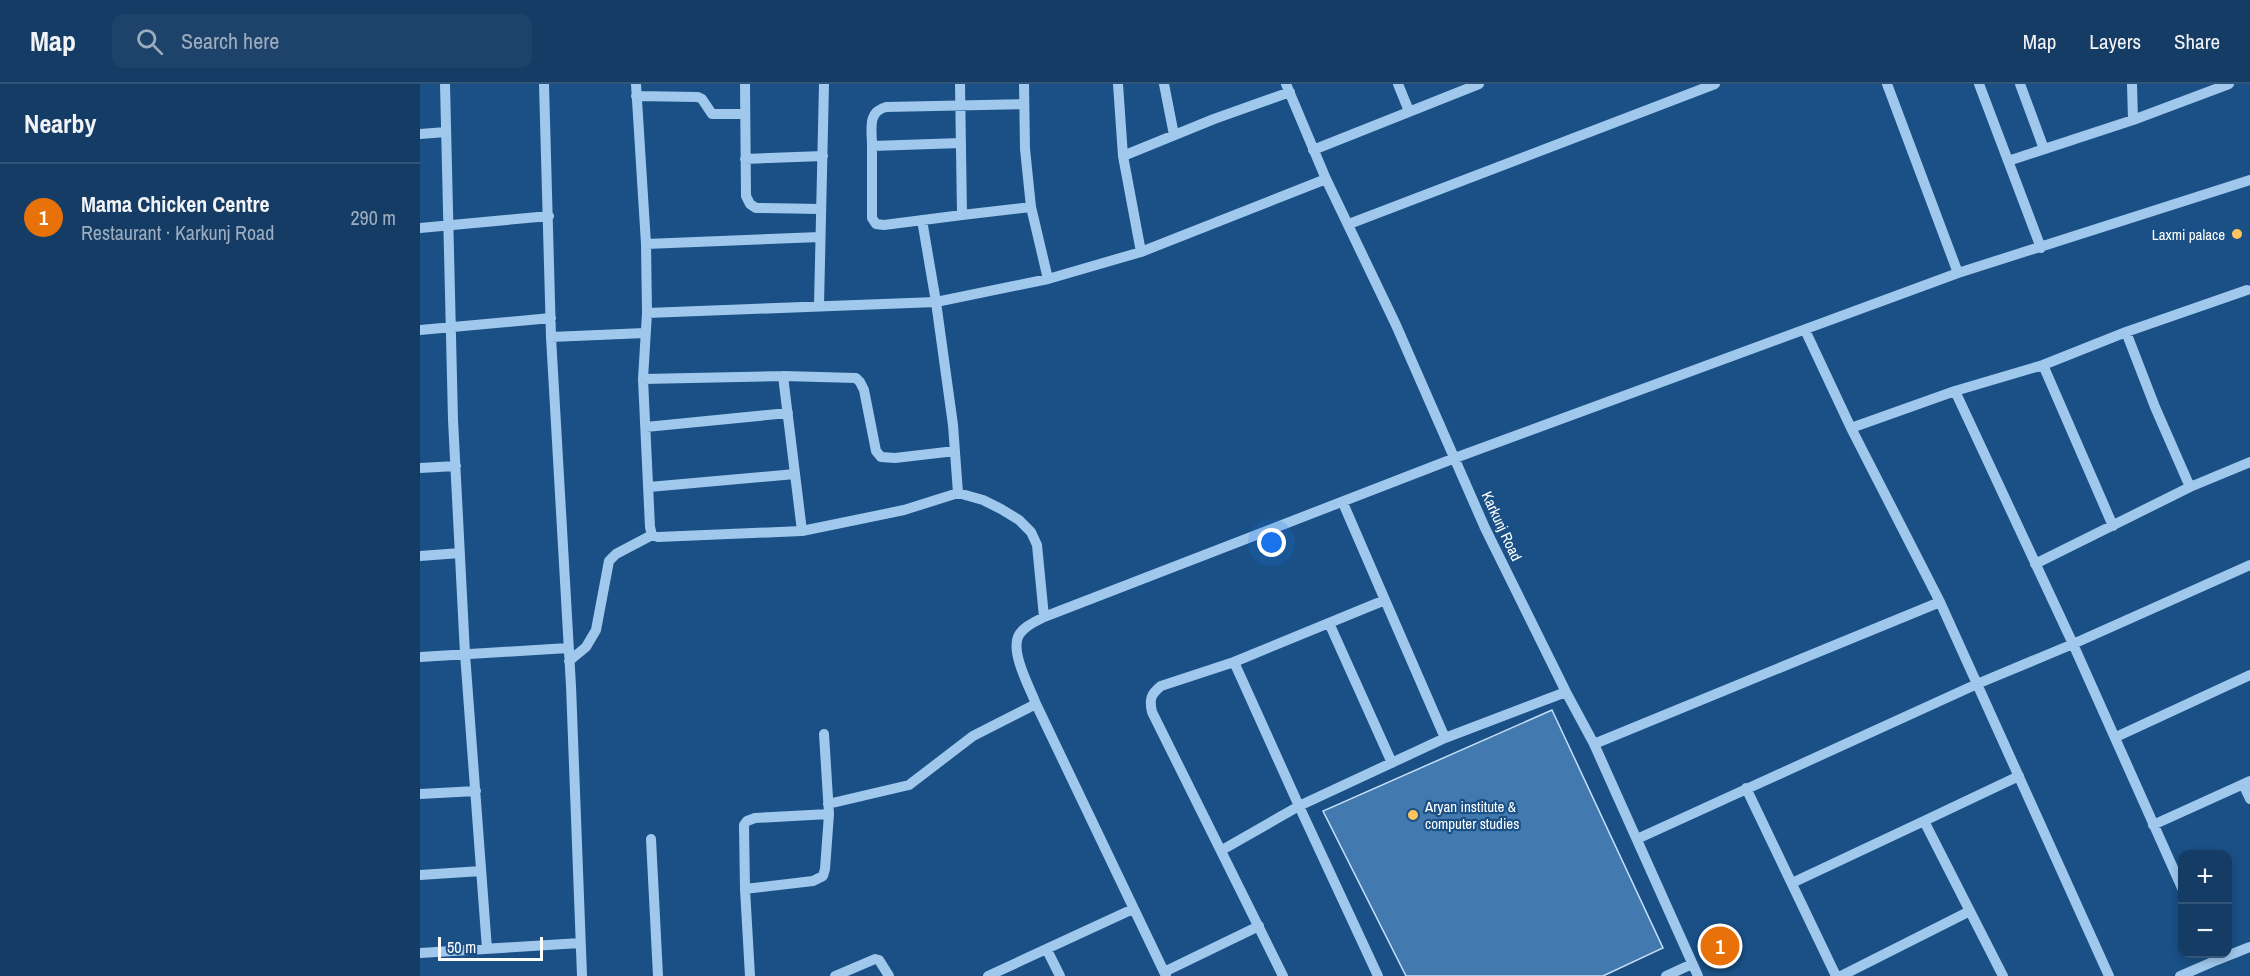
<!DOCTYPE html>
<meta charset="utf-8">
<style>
body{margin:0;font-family:"Archivo Narrow",sans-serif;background:#1d436a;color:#f1f3f6}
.controls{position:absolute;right:18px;bottom:18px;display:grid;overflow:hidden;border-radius:12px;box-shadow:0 3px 9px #0003}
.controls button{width:54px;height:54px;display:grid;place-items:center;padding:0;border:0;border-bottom:2px solid #335678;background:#143c64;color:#f1f3f6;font:30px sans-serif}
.scale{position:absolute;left:18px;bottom:15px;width:105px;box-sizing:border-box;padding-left:6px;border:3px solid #fff;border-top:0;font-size:16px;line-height:21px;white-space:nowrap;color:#fff;-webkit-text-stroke:4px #1a5086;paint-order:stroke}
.you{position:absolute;left:852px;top:459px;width:21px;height:21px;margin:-15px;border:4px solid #fff;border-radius:50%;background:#1a73e8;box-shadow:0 0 0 9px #1a73e833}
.badge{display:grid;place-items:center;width:39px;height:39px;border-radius:50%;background:#ea580c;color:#fff;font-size:20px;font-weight:700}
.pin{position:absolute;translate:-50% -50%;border:3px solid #fff;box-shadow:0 2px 6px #0006}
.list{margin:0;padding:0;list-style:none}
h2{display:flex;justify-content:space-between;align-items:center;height:78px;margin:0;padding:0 24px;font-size:26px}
h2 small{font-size:20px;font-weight:400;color:#9dadbf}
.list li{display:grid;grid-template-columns:39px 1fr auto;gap:18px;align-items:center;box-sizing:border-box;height:108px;padding:0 24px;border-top:2px solid #335678}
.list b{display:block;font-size:22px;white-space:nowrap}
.list p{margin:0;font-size:20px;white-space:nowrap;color:#9dadbf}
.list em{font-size:20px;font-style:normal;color:#9dadbf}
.icon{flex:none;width:33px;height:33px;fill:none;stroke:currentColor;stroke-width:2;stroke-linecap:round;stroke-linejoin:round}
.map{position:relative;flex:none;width:1830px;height:892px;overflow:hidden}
header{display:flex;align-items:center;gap:36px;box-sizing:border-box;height:84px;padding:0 30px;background:#143c64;border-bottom:2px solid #335678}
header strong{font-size:28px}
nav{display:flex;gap:33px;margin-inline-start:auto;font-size:21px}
.search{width:420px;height:54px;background:#1d436a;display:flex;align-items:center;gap:15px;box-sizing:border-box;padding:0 21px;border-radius:12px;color:#9dadbf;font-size:22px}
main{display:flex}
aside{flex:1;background:#143c64}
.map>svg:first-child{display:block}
.building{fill:#427aaf;stroke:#c5e0f9;stroke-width:1.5}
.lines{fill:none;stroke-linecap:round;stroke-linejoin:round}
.minor{stroke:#a0c8ec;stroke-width:10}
.poi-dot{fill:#ffc55c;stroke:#1a5086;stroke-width:2}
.labels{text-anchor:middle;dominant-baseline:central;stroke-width:4.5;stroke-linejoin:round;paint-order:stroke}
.poi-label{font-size:15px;fill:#fff;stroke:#1a5086;text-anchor:end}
.street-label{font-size:15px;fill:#fff;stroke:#1a5086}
</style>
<header>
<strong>Map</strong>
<div class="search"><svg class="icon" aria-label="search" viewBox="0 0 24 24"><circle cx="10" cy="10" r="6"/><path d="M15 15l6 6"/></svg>Search here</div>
<nav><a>Map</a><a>Layers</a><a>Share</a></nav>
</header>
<main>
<aside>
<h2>Nearby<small></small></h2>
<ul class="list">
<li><span class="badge" style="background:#e8710a">1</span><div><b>Mama Chicken Centre</b><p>Restaurant · Karkunj Road</p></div><em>290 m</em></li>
</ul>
</aside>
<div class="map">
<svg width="1830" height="892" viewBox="0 0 1830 892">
<rect width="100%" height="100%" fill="#1a5086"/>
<!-- building -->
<path class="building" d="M1132,626L1243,864L1183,892H986L903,727Z"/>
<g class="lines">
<!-- minor -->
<path class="minor" d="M25,0L33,336L45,570L67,865
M124,0L131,253L151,602L162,892
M216,0L226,160L227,229L223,295L230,443L232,451
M325,0L326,112L330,120L336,124L401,125
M540,0L542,131L611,123
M604,0L605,65L611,123L628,195
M698,0L703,72L721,168
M744,0L754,51
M866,0L906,95L976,241L1065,444L1146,608L1174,660L1278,892
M978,0L989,27
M1467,0L1538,189
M1559,0L1621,164
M1600,0L1624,65
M1712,0L1713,36
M216,12L278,13L282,15L292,30H325
M0,50L26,48
M541,59L452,62V134L456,140L464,141L542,131
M452,62C452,45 447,28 466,23L604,20
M893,66L1059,0
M703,72L794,35L870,8
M325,75L403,72
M1588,77L1713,36L1809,0
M502,136L516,218L533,341L538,409
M929,140L1295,0
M0,144L129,132
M226,160L400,153
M399,221L404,0
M227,229L516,218L628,195L721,168L906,95
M0,246L131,234
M1385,246L1431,344L1520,518L1689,892
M1706,248L1735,323L1770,403
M131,253L225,249
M1623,281L1693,442
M363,292L382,447
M223,295L363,292L436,294L440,298L444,306L456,367L461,373L475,374L535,367
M1535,307L1623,281L1706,248L1827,206
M226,343L368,329
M1431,344L1535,307L1653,560L1762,804
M0,384L36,382
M229,403L375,390
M923,419L965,516
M0,472L40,469
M1615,480L1770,403L1830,378
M909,539L972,679
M0,573L148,564
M149,577L166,563L176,546L189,477L196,470L232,451L238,453L382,447L484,426L538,409L563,416L581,425L599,436L611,448L617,461L624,533
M1696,653L1830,591
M1174,660L1520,518
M1823,700L1830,715
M1326,704L1416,892
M0,710L56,707
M408,720L489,701L553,652L616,620
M1504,737L1599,692
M1733,741L1830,697
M231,755L238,892
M1217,755L1557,600L1653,560L1830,481
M802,766L879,722L814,578
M0,791L61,787
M1372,799L1504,737L1583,892
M325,805L393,797L403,792L405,785L409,730L404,650
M627,866L640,892
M0,869L160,859
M1797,876L1830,863
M744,888L839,842
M330,892L325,805L324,741L327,737L335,734L409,730
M415,892L455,875L459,876L469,892
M568,892L713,825
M746,892L616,620C610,604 591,570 598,553C602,543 615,538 624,533L1035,374L1538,189L1830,96
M863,892L732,628C729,615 731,610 741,602L814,578L965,516L1025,654
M958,892L879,722L1025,654L1146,608
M1246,892L1272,880
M1421,892L1550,827
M1760,892L1797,876L1794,870"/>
</g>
<!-- markers -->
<g class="poi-dot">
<circle cx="1817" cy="150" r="6"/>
<circle cx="993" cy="731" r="6"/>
</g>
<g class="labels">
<!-- poi labels -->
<g class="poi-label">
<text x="1805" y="150">Laxmi palace</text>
<text x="1005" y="722" text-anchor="start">Aryan institute &amp;<tspan x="1005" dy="17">computer studies</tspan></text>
</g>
<!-- street labels -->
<g class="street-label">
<text transform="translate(1082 442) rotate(65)">Karkunj Road</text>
</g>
</g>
</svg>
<div class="controls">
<button>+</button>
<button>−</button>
</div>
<div class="scale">50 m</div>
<div class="you"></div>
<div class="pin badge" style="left:1300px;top:862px;background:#e8710a">1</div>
</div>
</main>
